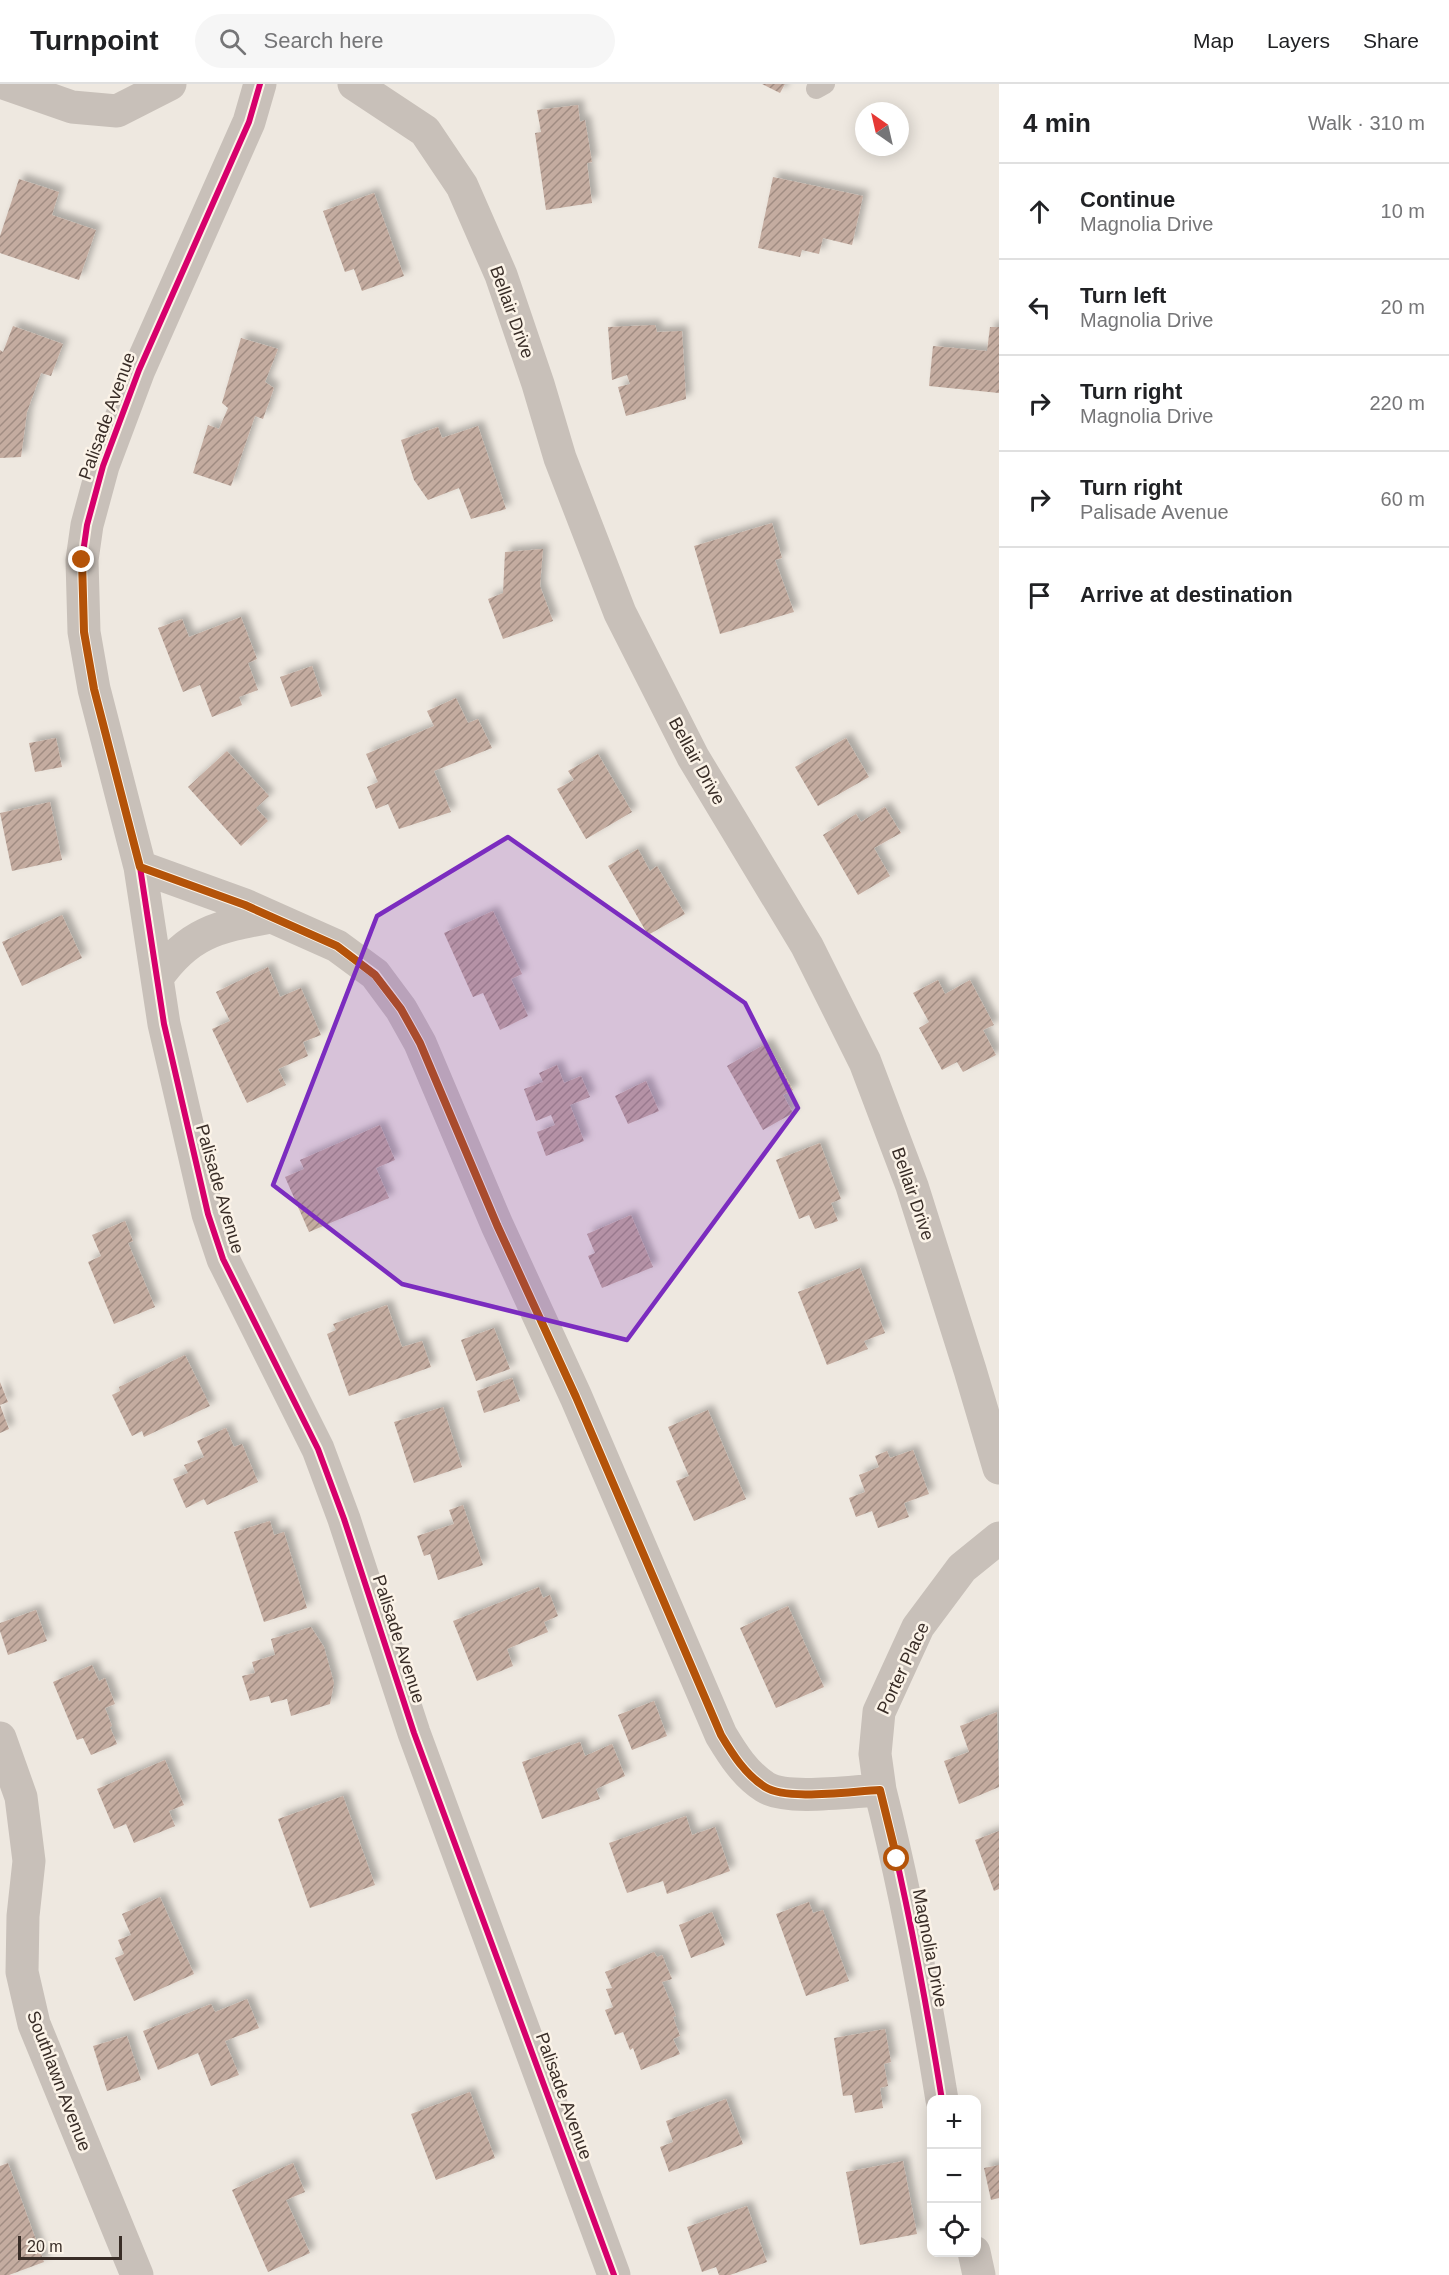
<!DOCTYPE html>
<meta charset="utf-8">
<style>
body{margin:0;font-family:Arial,sans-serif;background:#f6f6f6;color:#202124}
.controls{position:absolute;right:18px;bottom:18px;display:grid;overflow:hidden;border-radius:12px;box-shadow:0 3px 15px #0003}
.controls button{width:54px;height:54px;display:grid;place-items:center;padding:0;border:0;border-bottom:2px solid #e0e0e0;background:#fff;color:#202124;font:30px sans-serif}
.compass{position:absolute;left:855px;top:18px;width:54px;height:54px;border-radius:50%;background:#fff;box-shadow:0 3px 15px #0003;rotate:326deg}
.scale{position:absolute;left:18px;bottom:15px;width:104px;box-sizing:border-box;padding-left:6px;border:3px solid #392d27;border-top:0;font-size:16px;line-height:21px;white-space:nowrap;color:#392d27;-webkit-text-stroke:4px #fbf3e8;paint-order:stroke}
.stop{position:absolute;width:18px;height:18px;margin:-14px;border:4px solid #b45309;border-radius:50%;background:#fff}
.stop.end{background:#b45309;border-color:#fff;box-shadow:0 2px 6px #0008}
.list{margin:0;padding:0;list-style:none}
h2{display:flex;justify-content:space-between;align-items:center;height:78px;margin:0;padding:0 24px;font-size:26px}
h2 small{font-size:20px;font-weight:400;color:#757577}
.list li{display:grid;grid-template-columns:39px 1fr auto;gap:18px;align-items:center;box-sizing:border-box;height:96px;padding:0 24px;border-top:2px solid #e0e0e0}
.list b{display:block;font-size:22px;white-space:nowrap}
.list p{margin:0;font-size:20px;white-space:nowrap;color:#757577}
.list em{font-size:20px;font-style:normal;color:#757577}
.icon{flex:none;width:33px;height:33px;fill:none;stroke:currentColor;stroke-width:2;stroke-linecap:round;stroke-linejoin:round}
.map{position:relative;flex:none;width:999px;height:2191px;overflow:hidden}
header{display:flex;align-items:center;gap:36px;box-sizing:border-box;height:84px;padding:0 30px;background:#fff;border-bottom:2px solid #e0e0e0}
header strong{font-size:28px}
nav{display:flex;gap:33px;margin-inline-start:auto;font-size:21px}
.search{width:420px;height:54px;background:#f6f6f6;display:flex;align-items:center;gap:15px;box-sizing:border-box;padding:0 21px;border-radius:33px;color:#757577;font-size:22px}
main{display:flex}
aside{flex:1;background:#fff}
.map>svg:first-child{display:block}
.building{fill:url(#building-hatch);filter:url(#shadow)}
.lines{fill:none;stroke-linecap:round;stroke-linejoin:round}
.service{stroke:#c8c0b9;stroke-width:20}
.minor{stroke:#c8c0b9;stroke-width:33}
.cycleway-casing{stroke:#fbf3e8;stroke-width:10}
.cycleway{stroke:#d6006c;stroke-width:6}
.route{stroke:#b45309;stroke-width:8}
.marked{fill:#7b2cbf;fill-opacity:0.2;stroke:#7b2cbf;stroke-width:4.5;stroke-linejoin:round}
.labels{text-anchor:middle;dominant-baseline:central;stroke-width:5;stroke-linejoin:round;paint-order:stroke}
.street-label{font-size:18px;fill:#392d27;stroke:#fbf3e8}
</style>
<header>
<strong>Turnpoint</strong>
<div class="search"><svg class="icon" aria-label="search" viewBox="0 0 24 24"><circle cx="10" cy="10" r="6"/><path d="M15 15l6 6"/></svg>Search here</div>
<nav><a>Map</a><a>Layers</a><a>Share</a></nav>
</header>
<main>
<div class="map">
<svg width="999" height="2191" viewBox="0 0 999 2191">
<defs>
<pattern id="building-hatch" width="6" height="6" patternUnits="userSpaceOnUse" patternTransform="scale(1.5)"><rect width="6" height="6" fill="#c4aca0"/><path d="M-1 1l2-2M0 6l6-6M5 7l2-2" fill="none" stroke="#a08c82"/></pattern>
<filter id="shadow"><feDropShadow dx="5.5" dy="-5.5" stdDeviation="3" flood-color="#0004"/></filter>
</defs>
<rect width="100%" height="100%" fill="#eee8e0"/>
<!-- building -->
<path class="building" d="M762,0H785L780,9Z
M578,21L580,38L585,36L592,78L587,79L592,119L546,126L535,49L541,48L537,26Z
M773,93L863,112L852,161L823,154L819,170L802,166L800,173L758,164Z
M19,95L59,108L52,131L96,146L79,196L0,169V152Z
M374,109L404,192L362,207L354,185L345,188L323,127Z
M655,241L657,248L682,247L686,315L626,332L618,303L630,300L627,291L612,296L608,243Z
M13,242L63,260L51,292L41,289L27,328L21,373L0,374V266L3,268Z
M990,243H999V309L929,302L933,262L987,267Z
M241,254L278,265L265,298L274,304L263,335L255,332L231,402L193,389L208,341L219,345L228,324L222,319Z
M478,342L506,425L471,435L459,404L428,416L414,396L401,356L438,343L442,354Z
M772,439L782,474L775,476L794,528L720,550L694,462Z
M543,465L540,502L553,537L503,555L488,515L503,509L505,468Z
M241,533L257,575L248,579L258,606L239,613L242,621L212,633L200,601L183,608L158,544L182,535L189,553Z
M312,582L322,612L291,623L280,593Z
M456,614L468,639L478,635L492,664L434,687L451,728L399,745L388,720L376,725L367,703L378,698L366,670L434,642L427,627Z
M56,654L62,683L35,688L29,659Z
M846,654L869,693L818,722L795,683Z
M227,667L269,712L256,724L268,737L241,762L188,703Z
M598,670L632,728L586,755L557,705L574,696L568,687Z
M50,718L62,776L12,787L0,729Z
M885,723L901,749L874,764L890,792L858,811L823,751L856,730L861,738Z
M638,765L650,787L657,782L685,830L648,851L608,782Z
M493,827L522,890L511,895L528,932L500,946L483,909L473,913L444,849Z
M62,831L82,874L22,902L2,858Z
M268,883L280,913L301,904L321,951L303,958L308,972L278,985L286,1001L247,1019L212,945L230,937L216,908Z
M938,896L945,910L970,896L994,941L983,946L996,971L963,988L957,978L942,986L919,944L929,938L913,909Z
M767,959L793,1006L783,1011L793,1029L763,1046L727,982Z
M557,981L564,999L581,992L590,1013L570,1021L584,1057L546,1072L537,1048L555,1041L551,1031L536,1037L524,1005L543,998L539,989Z
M646,997L659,1027L628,1040L615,1012Z
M380,1041L395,1076L376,1084L389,1114L309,1148L285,1093L304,1085L300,1076Z
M820,1059L841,1115L831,1119L838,1137L815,1145L809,1131L799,1135L776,1076Z
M631,1131L653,1183L602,1204L588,1172L595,1169L587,1150Z
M125,1137L133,1157L128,1159L155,1223L114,1240L88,1178L101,1172L92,1151Z
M860,1184L885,1249L864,1257L868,1265L827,1281L798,1208Z
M387,1221L402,1263L422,1257L431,1283L349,1312L327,1250L336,1246L333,1240Z
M494,1244L510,1285L476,1297L461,1256Z
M185,1271L210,1322L144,1353L142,1347L132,1352L112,1311L120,1307L119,1303Z
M512,1294L520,1317L484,1329L477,1307Z
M0,1298L8,1318L0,1321Z
M0,1321L9,1345L0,1349Z
M443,1323L462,1383L414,1399L394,1338Z
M708,1326L746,1415L694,1437L676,1397L689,1392L668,1343Z
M226,1344L234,1363L242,1360L258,1398L207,1421L204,1415L186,1424L173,1395L188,1389L184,1381L204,1373L197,1357Z
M913,1366L929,1410L904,1419L909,1433L878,1444L872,1427L856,1433L849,1414L865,1408L859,1391L879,1383L875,1372L887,1367L890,1374Z
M463,1421L483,1481L438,1496L430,1470L424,1472L417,1452L454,1440L449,1426Z
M270,1437L274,1451L284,1448L307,1524L264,1538L234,1448Z
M539,1503L543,1514L550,1511L558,1532L544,1538L548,1548L507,1565L513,1582L477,1597L453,1537Z
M788,1522L824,1603L776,1624L740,1544Z
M36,1526L47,1557L8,1571L0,1547V1539Z
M311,1543L324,1563L334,1599L330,1620L291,1632L287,1615L271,1619L269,1612L250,1617L242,1592L255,1589L252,1578L275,1571L271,1555Z
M92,1581L99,1597L105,1594L115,1620L105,1624L112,1642L110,1643L117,1660L91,1671L83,1654L77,1656L53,1598Z
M654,1617L667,1652L632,1666L618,1631Z
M997,1628L999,1703L959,1720L944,1677L969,1668L960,1642Z
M580,1658L585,1672L612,1660L625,1692L596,1705L600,1715L542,1735L522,1678Z
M165,1676L184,1721L169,1727L175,1742L134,1759L126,1740L114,1745L97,1705Z
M343,1712L375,1801L310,1824L278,1735Z
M686,1732L692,1751L715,1743L730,1787L667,1810L663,1797L627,1809L609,1759Z
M999,1747V1805L994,1807L975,1756Z
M160,1813L194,1890L134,1917L115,1874L124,1870L118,1856L131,1851L122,1830Z
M809,1818L813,1829L823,1826L849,1897L806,1912L776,1830Z
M712,1828L725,1861L691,1874L679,1841Z
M654,1868L657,1873L662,1871L672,1895L662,1898L676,1932L673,1933L680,1952L673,1955L680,1970L641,1986L633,1964L630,1966L623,1948L615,1951L605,1926L613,1923L606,1905L612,1904L605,1888Z
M247,1915L259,1944L225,1957L239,1991L211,2002L198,1969L158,1986L143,1947L211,1920L215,1928Z
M885,1945L891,1978L884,1980L888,2002L880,2004L883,2024L855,2029L852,2011L843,2012L834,1954Z
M127,1952L141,1996L107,2007L93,1962Z
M470,2008L495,2074L436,2096L411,2030Z
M726,2015L743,2060L669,2088L660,2063L673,2058L666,2037Z
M903,2077L917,2150L860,2161L846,2088Z
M8,2079L44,2178L9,2191H0V2082Z
M293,2079L305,2108L286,2116L310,2169L268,2188L232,2106Z
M999,2081V2114L991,2116L984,2084Z
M747,2122L767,2178L730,2191H719L716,2183L702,2188L687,2143Z"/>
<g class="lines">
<!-- service -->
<path class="service" d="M816,5L825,0"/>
<!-- minor -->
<path class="minor" d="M6,0L72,23L117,27L170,0
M260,0L249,38L139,286L103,382L87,441L82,476L84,548L94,605L140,783L164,940L208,1130L223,1175L318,1365L344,1435L414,1649L614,2191
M354,0L425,47L462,102L501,191L538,300L560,374L620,529L693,673L807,862L865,978L912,1102L970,1286L999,1384
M140,783L245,821L337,862L375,890L401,925L420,959L497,1141L576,1313L721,1651C733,1671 745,1690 765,1703C787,1717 853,1707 880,1706C906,1808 925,1911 942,2016
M157,894C189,848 218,843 270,833
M0,1654L21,1713L29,1777L23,1832L22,1888L34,1940L137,2191
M880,1706L875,1670L879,1628L918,1543L962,1484L999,1454
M974,2168L979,2191"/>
<!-- cycleway casing -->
<g class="cycleway-casing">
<path id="cycleway" d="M260,0L249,38L139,286L103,382L87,441L82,476L84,548L94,605L140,783L164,940L208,1130L223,1175L318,1365L344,1435L414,1649L614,2191
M140,783L245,821L337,862L375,890L401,925L420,959L497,1141L576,1313L721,1651C733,1671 745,1690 765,1703C787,1717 853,1707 880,1706C906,1808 925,1911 942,2016"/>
</g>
<!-- cycleway -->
<use href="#cycleway" class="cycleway"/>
</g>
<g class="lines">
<!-- route -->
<path class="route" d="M82,476L84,548L94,605L140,783L245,821L337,862L375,891L401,925L420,959L497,1141L576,1313L721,1651C733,1671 745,1690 765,1703C787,1717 852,1707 880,1706L897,1775"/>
</g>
<!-- marked area -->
<path class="marked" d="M508,753L745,919L798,1024L627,1256L402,1200L273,1101L377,832Z"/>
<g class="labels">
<!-- street labels -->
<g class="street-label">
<text transform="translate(512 228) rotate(70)">Bellair Drive</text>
<text transform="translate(107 332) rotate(-70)">Palisade Avenue</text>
<text transform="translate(697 677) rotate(61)">Bellair Drive</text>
<text transform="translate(220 1105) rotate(74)">Palisade Avenue</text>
<text transform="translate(913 1110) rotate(71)">Bellair Drive</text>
<text transform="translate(399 1555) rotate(72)">Palisade Avenue</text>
<text transform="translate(903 1584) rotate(-65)">Porter Place</text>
<text transform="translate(930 1864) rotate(79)">Magnolia Drive</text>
<text transform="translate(59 1997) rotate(69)">Southlawn Avenue</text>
<text transform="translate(564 2012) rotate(70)">Palisade Avenue</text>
</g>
</g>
</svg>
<div class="controls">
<button>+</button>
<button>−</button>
<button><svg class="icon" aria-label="locate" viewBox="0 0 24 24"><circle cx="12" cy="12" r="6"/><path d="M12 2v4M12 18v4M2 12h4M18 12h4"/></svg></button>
</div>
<svg class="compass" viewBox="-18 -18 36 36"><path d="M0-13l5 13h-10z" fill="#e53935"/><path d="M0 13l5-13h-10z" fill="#757577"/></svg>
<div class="scale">20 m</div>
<div class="stop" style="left:897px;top:1775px"></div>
<div class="stop end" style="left:82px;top:476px"></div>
</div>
<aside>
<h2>4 min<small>Walk · 310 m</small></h2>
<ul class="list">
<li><svg class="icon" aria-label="ahead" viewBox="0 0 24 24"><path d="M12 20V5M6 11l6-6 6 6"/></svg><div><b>Continue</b><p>Magnolia Drive</p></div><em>10 m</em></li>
<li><svg class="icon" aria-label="left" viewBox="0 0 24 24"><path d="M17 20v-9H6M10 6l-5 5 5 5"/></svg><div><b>Turn left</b><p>Magnolia Drive</p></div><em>20 m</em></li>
<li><svg class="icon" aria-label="right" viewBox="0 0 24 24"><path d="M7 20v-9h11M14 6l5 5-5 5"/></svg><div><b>Turn right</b><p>Magnolia Drive</p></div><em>220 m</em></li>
<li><svg class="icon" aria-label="right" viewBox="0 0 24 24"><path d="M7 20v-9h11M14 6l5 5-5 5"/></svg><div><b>Turn right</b><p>Palisade Avenue</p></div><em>60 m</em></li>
<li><svg class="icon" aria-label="arrive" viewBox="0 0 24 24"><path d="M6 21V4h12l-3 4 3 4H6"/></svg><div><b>Arrive at destination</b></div></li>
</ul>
</aside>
</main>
